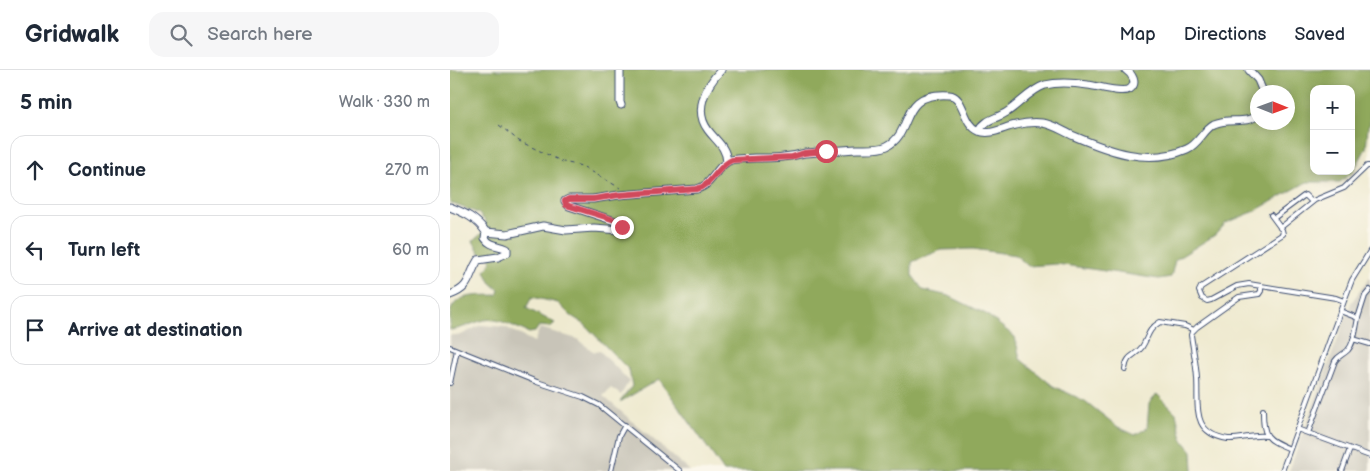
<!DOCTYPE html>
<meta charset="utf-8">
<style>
body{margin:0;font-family:"Balsamiq Sans",sans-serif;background:#f6f6f7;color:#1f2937}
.controls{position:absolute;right:15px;top:15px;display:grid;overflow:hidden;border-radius:10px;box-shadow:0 2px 12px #0003}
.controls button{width:45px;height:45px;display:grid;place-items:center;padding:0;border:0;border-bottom:1px solid #e0e1e3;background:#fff;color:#1f2937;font:25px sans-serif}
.compass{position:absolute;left:800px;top:15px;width:45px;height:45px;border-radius:50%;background:#fff;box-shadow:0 2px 12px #0003;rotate:91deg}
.stop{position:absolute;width:15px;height:15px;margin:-11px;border:4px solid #d1495b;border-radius:50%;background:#fff}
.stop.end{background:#d1495b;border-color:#fff;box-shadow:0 1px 5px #0008}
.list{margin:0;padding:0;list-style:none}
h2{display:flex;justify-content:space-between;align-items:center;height:65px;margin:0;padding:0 20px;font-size:21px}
h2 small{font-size:16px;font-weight:400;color:#747a83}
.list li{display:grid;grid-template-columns:32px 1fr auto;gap:15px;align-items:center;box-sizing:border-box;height:70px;margin:0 10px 10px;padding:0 10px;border:1px solid #e0e1e3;border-radius:15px}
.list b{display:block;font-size:19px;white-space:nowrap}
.list em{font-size:16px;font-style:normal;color:#747a83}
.icon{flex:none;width:28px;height:28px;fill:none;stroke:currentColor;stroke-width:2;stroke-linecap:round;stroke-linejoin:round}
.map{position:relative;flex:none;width:920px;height:401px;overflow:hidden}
header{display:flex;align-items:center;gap:30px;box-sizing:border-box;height:70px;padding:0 25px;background:#fff;border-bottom:1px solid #e0e1e3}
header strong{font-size:24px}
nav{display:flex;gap:28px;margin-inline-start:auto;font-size:18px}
.search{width:350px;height:45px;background:#f6f6f7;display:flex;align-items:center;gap:12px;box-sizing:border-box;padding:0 18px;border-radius:15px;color:#747a83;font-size:19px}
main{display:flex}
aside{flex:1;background:#fff}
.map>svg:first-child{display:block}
.industrial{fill:#c8c4b8}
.forest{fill:#90a95b;stroke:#566c5c;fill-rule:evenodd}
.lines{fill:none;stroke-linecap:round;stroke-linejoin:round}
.lane-casing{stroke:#3b4b6f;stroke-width:6}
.street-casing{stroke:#3b4b6f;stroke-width:9}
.path{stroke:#3b4b6f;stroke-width:1;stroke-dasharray:4 4;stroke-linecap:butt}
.lane{stroke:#fff;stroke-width:4}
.street{stroke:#fff;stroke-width:7}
.route{stroke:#d1495b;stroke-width:6}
</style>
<header>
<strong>Gridwalk</strong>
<div class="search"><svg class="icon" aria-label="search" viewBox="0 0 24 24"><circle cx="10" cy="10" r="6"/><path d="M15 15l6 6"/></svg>Search here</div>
<nav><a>Map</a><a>Directions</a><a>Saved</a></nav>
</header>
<main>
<aside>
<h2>5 min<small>Walk · 330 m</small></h2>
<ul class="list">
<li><svg class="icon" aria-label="ahead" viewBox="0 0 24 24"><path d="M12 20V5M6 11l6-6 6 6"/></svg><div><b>Continue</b></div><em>270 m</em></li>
<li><svg class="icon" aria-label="left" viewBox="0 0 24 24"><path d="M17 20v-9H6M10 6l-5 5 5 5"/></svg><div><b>Turn left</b></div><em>60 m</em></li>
<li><svg class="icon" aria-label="arrive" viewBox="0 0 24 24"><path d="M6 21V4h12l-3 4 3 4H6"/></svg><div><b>Arrive at destination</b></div></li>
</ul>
</aside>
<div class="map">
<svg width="920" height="401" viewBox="0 0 920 401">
<rect width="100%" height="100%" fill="#fbf7ec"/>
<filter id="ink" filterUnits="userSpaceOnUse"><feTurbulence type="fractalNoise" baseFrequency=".02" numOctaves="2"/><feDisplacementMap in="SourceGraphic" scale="10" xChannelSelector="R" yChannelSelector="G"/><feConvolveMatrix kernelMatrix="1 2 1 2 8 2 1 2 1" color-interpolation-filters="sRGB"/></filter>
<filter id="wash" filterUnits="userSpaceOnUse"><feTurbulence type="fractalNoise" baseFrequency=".0096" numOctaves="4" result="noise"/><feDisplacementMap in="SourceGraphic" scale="20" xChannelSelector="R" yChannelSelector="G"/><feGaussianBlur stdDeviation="1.12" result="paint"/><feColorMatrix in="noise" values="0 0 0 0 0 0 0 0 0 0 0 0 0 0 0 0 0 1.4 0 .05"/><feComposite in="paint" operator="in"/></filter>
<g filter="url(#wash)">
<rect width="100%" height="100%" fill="#efead0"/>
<!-- industrial -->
<path class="industrial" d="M920,207V401H839L901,233Z
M31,255L55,257L84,272L90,258L127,269L144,282L150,281L179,311L171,325L161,318L153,326L240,401H0V265H11Z"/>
<!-- forest -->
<path class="forest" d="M0,0H920V54L918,57L916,78L903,102L890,112H857L803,142L776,153L765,165L725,190L721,207L709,209L607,194L578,196L566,185L523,179L491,180L462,192V205L473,220L499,226L536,244L565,267L570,289L603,316L635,331L668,357L685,365L697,358L699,334L707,324L726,343L732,369L742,381L743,401H274L209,309L170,332L182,316L179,300L134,254L120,245L108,233L82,227L76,238L105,253L100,257L89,256L85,262L79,263C67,258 48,247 34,250C22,253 12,259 0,260C0,255 0,249 0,244C4,222 30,226 47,225L49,220L40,212L35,201L41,193L40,186L30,183L23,171L31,164L36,152L28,143L0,133ZM864,19H901V101H864ZM808,22H838V52H808Z"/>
</g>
<g filter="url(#ink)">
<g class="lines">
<!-- lane casing -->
<g class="lane-casing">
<path id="lane" d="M821,145L832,160L833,164L751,217L749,221L752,228L757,231L761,230L787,216L799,214L886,228L894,231
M824,148L855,125L862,132
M830,158L865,130L894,118L917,96H920
M811,216V221L809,224L789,227L747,257L742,262L741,265C743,279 746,293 747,308C749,335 740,363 778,369C790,370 803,364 816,366
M890,241L908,248L915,226L920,220
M903,269L920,274
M0,277L87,312L133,327L149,335L230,401
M675,299C677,284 685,287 692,277C699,266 697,260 710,252L735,256L744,260
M0,313L7,280
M813,340C813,367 816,369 840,379
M847,359L920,386
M858,363L885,291C889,285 893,285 898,280C905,272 906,257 908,248
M161,401L169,366L175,355
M832,401L894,231L902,210L920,181
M892,401L900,379"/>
</g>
<!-- street casing -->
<g class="street-casing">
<path id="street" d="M170,0V32L171,35
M271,0C256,16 243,40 258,60C266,71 276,76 277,92
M799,0L808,10L813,22
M529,61C535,49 546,49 557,42C570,34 580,20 595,15C607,12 625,13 638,15C648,16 671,24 680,19C688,13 682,4 676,0
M0,137C15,143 26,148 36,162
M0,225C22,217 17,207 28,190L48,187L57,183V179C48,175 40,176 35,168L36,162L57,164L93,156L116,160L144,158L170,160L172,157L168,152L119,136L115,131L119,129H143L169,125L247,119C263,115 266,95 281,90C289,88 297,89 305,88C322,88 338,88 355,83C372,82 390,80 407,79C416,79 429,80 437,76C465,62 447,22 499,25C515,26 512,54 529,61C541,66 554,57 566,55C574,53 583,52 592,53C603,54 614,62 624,66C659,81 698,96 737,79C749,74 753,60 764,54C779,47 795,55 808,45"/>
</g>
<!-- path -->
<path class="path" d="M49,55L69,71L113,92L132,96L170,118"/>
<!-- lane -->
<use href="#lane" class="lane"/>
<!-- street -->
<use href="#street" class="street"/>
</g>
</g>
<g class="lines" filter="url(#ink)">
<!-- route -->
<path class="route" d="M172,157L171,154L165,150L116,135L115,131L119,129H143L169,125L247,119C263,115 267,96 282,90L342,87L354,83L376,81"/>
</g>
</svg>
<div class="controls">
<button>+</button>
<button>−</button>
</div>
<svg class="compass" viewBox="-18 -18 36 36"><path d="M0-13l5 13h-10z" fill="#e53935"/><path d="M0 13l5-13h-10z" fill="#747a83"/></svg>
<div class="stop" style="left:376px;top:81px"></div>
<div class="stop end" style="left:172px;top:157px"></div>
</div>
</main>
